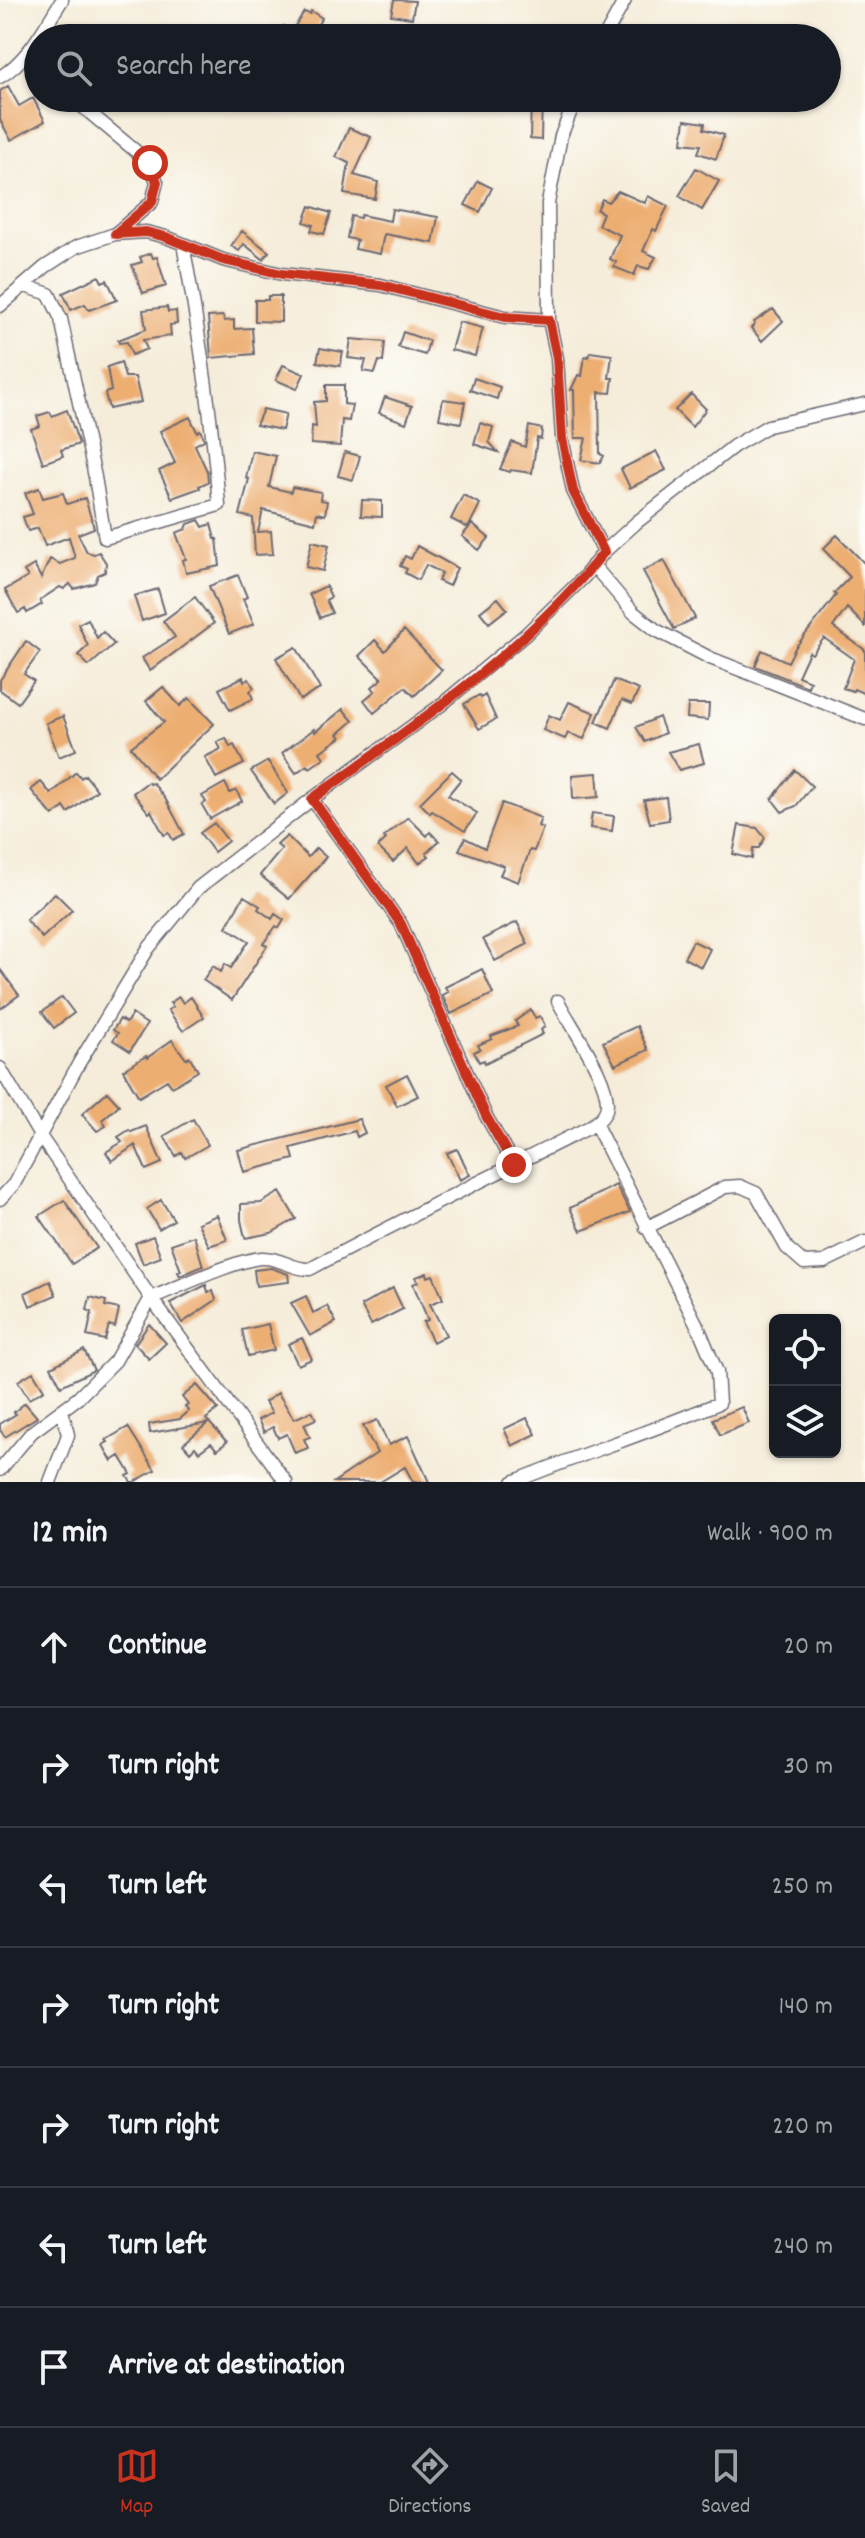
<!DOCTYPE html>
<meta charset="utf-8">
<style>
body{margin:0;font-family:Dekko,sans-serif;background:#20242c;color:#f1f3f6}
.controls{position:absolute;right:24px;bottom:24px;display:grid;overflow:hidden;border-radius:12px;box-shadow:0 2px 6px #0004}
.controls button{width:72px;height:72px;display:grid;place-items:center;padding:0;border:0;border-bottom:2px solid #363941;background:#171b24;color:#f1f3f6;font:40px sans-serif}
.stop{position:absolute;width:24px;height:24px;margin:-18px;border:6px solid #c8321e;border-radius:50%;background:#fff}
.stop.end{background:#c8321e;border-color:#fff;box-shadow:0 2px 8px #0008}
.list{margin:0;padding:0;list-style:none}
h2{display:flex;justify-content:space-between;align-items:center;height:104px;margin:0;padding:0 32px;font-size:34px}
h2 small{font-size:26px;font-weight:400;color:#9ea1a6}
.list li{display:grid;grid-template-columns:52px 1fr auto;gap:24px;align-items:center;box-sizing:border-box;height:120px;padding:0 32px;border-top:2px solid #363941}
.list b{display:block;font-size:30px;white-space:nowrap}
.list em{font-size:26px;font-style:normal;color:#9ea1a6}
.icon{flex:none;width:44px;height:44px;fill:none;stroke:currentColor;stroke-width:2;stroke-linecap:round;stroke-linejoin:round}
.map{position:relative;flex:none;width:865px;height:1482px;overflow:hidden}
.search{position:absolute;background:#171b24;box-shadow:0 2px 6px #0004;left:24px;right:24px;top:24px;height:88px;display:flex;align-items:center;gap:20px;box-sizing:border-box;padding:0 28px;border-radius:44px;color:#9ea1a6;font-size:30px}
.sheet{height:944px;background:#171b24}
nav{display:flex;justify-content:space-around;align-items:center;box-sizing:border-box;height:112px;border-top:2px solid #363941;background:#171b24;font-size:22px;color:#9ea1a6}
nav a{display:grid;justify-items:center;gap:4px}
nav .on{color:#c8321e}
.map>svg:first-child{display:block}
.building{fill:#edae72}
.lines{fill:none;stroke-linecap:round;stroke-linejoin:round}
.minor-casing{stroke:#6c6973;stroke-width:15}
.minor{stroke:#fff;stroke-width:12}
.route{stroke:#c8321e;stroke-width:10}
</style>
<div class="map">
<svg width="865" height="1482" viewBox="0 0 865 1482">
<rect width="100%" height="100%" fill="#fdfcf7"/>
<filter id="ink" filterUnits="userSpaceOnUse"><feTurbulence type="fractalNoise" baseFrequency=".0125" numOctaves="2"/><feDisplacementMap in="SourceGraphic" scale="16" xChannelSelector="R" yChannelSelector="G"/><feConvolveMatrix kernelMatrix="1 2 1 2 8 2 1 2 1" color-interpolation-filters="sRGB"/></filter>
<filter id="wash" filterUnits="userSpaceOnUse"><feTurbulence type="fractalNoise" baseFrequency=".006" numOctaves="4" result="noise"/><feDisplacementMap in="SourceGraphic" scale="32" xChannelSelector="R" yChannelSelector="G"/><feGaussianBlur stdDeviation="1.8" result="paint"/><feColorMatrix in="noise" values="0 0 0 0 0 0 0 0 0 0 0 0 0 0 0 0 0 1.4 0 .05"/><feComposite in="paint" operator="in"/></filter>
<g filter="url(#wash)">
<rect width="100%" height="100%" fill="#f5edda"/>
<g id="blocks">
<!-- building -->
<path class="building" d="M394,0L415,1L412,18L391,15Z
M311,11L322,18L318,24L322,27L315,38H283L277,34L284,26L291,32L304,12L310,14Z
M8,86L19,106L33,98L45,121L11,140L0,120V91Z
M531,98H542L541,140L530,139Z
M685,120L705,123L704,129L724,135L716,159L698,153L701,145L682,143Z
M349,128L371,137L354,175L378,182L375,199L344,194L349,163L336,157Z
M696,168L719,181L702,210L679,196Z
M478,181L492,188L480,212L465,205Z
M618,191L645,203L648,196L668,206L656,231L653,229L643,251L656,257L649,269L638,266L634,275L614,267L616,262L610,259L620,235L598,225L603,213L597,210L602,199L608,202Z
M310,206L331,213L324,234L311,231L313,225L304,222Z
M392,209L438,217L433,243L384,234L380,254L355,249L357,240L347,238L351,216L360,218L361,215L390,221Z
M242,231L269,252L263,259L244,244L239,251L231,246Z
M151,253L153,258L157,257L166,286L143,293L132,265L142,262L140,257Z
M99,276L102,282L107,280L117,300L89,310L85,304L71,310L63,293Z
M268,296H281V322L255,321V300H268Z
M167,307L168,312L176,311L177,324L170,325L171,336L143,340L147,349L132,355L127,342L119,343L118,340L146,329L143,310Z
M773,309L783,321L762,341L751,328L755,324L754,322Z
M223,316L224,321L234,320V329L252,328L254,354L211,358L208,317Z
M459,322L483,328L475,356L451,350Z
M403,332L429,341L425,355L398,347Z
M351,339L385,342L383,362L379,361L375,373L363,371L366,360L348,358Z
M320,348L343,352L340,366L317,362Z
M590,352L612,355L609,378H613L611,393L599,392L600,454L604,456L600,463L581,460L586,438H575L574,390H571L578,375L582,376L585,356L589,357Z
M121,362L125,377H135L141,402L109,409L105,393L111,391L107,367Z
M283,365L304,374L297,389L276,380Z
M474,378L500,387L497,399L470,390Z
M326,385H344V404L352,405L349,421L342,420L340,446L311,444L312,426L316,427L314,402L326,401Z
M691,394L706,409L692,427L675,410Z
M385,397L412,406L406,423L379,413Z
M443,399L465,402L461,423L439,419Z
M263,409L286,414L282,430L256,425Z
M67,410L79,444L61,450L63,456L43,463L31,429L40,426L37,416L50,412L52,416Z
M190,417L197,432L200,430L203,436L204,440L195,445L207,471L208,482L199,486L200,488L172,498L159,471L175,463L160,431Z
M480,423L493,427L489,442L498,452L474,444Z
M529,426L542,429L541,439L537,438L532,473L511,470L510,472L500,469L512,442L525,447Z
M252,451L276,456L269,487L291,492L292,487L321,492L320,500L327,501L325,515L317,513L315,523L263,510L258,532L271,531L273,554L255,555L253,518L240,515L249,479L246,478Z
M656,451L666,470L630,488L621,469Z
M345,452L360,456L353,480L338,476Z
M39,488L43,498L63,493L67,504L85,498L94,528L78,534L87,552L94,554L99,552L106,563L105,572L98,575L95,583L74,589L70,584L64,589L60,587L40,600L42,604L27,613L25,609L18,613L5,590L28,577L24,571L34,565L41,578L50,559L60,564L75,558L69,537L45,546L38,528L28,531L23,517L33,514L25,493Z
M463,495L480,504L468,528L451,519Z
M362,500L382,501V517L361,516Z
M199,520L203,527L211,524L215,539H217L220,566L186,573L183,560L186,559L176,533L186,529L188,524Z
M472,524L489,538L479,550L462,536Z
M837,535L865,564V626L847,608L833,627L865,650V694L854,689L853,691L843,688L854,659L824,638L812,654L809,652L798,676L810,681L808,687L755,666L762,650L788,662L795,648L836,595L834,593L850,577L823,549Z
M312,541L329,545L323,571L306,567Z
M417,546L457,568L449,586L438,581L442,573L426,565L418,580L405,573L407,569L400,566L405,556L411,559Z
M664,560L695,618L674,629L643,571Z
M238,575L247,597L243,599L254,624L229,634L209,586Z
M326,586L331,597L326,600L332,613L320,618L309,594Z
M158,589L165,613L142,621L134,596Z
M195,597L214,623L150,671L142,658L175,637L163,621Z
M498,598L507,609L489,623L480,612Z
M88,619L97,638L103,632L114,644L89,666L78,655L88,646L78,624Z
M404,630L442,670L414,696L405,687L374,713L364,700L375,691L372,687L382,679L359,656L375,640L385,651Z
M26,641L40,652L24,674L34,681L18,703L0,690V680Z
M296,647L320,689L300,700L276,658Z
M243,677L244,681L249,679L254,688L250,691L253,699L230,710L219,689Z
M614,680L639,690L632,704L622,700L610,728L596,722Z
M163,687L180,706L189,698L214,724L156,779L131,747L164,722L146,701Z
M479,695L481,698L485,695L496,719L479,729L464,704Z
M569,702L595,713L584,739L568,733L565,739L543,730L549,715L560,720Z
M688,704H709L708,720L687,718Z
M343,709L353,721L338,734L341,737L320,752L324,758L310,768L307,765L296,773L282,753L314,729L315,732Z
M63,716L76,750L59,757L46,723Z
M659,717L665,733L645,742L636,727Z
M226,738L230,747L234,745L244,764L216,778L205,757L221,749L217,742Z
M699,744L704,763L679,770L668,752Z
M268,761L288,793L274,804L251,771Z
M795,770L812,786L796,806L782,812L772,799Z
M452,771L461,779L448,795L477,813L465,831L432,811L430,813L420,803Z
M76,772L81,778L85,775L97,790L68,813L64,807L53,816L31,790L41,782L51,794Z
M597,773L599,797L573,799L572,775Z
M148,782L150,784L153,783L166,800L184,834L173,840L169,833L164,835L151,811L149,813L133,793Z
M225,783L230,793L236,790L242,801L210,819L202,805L206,802L202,796Z
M666,797L669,820L650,823L644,800Z
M502,803L541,818L538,826L543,828L534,851L530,850L518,882L500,875L504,866L459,850L465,838L485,848Z
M592,813L614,816L612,831L590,828Z
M408,817L427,836L430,832L439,841L426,853L429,856L419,863L408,848L393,862L378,847L386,839L384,837Z
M214,823L228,841L214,852L200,833Z
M739,825L757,828L765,838L759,848H753L752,859L733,854Z
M287,836L308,857L316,848L326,857L289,899L260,875L282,849L277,845Z
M55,893L72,910L42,938L26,920Z
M244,896L260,906L258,909L272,919L275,914L284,920L279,928L276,926L263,944L267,946L232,1000L203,980L213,966L221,972L225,964L231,968L249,941L226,927Z
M517,922L528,944L495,961L483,939Z
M693,941L710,949L701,967L684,958Z
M0,969L19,995L0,1009Z
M482,969L493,994L451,1014L442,995L448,992L445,987Z
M62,997L74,1013L54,1028L42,1012Z
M179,997L183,1003L191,997L204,1017L183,1031L168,1010L173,1007L170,1003Z
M531,1010L535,1018L540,1016L545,1026L541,1030L543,1034L485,1063L484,1060L479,1062L474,1052L480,1049L478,1045L492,1039L491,1036L518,1026L515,1021Z
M132,1014L147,1024L130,1051L113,1040L118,1033L113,1030L120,1019L126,1023Z
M637,1026L648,1050L615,1065L603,1042Z
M172,1040L186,1059L190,1057L198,1071L172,1087L167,1080L139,1097L123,1070L146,1056L147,1058Z
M407,1074L418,1096L397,1106L386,1085Z
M107,1092L119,1105L102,1120L106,1126L97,1131L82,1114Z
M193,1119L208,1145L185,1158L182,1152L176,1156L164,1136Z
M359,1119L365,1133L357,1137L355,1131L291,1148L294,1159L244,1172L238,1150Z
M146,1126L162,1163L146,1170L135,1145L112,1161L106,1152L122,1142L118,1137L129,1130L131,1132Z
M457,1149L470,1175L460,1180L447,1153Z
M616,1185L630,1212L581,1231L570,1208Z
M280,1192L296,1219L271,1233L245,1238L241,1220V1204L261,1203Z
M64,1200L97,1248L72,1264L39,1216Z
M161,1200L174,1220L159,1229L147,1209Z
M217,1215L227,1240L209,1246L198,1223Z
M153,1236L161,1257L143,1264L135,1243Z
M194,1236L203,1266L180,1276L178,1272L181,1271L171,1244Z
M271,1268L288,1274L289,1282L256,1286L254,1270Z
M427,1273L428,1277L433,1275L443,1299L430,1304L446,1335L433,1342L423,1322L428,1320L413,1284L418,1282L416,1277Z
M50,1281L56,1295L30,1306L25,1293Z
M206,1285L208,1292L213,1291L216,1300L182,1323L170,1303Z
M393,1288L403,1309L371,1325L361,1306Z
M306,1296L313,1313L327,1306L336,1322L310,1336L291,1303Z
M90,1297L106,1301L105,1306L119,1309L115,1327L109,1325L105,1340L87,1336L92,1312L87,1310Z
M149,1324L166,1343L149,1359L135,1344Z
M268,1324L274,1350L248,1356L242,1330Z
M302,1338L312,1359L298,1365L288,1344Z
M84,1350L94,1370L61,1386L51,1367Z
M33,1372L44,1390L29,1399L18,1381Z
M197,1385L218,1409L206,1419L227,1442L217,1450L211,1443L199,1452L195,1447L190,1452L183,1444L208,1423L150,1433L149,1424L180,1419L189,1411L185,1407L188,1405L182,1397Z
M278,1393L294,1419L312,1411L316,1419L304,1424L310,1437L304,1439L308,1448L295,1453L287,1434L278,1438L273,1427L264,1432L258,1420L272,1413L265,1402Z
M25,1403L37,1417L5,1437L0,1430V1424L16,1414L14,1412Z
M742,1407L749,1423L720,1435L713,1419Z
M527,1418L536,1434L512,1446L504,1429Z
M377,1420L389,1445L408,1436L429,1482H413L405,1467L380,1482H334L377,1453L363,1426Z
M128,1427L155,1470L134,1482H131L127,1476L131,1474L120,1456L112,1461L103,1445L108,1442L106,1440Z"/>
</g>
</g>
<g filter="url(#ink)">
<use href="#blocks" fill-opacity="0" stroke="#6c6973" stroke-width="2"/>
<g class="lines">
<!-- minor casing -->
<g class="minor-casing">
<path id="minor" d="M604,38L625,0
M27,55L38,70
M0,77C29,59 44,28 62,0
M72,98L150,163L157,182L152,202L115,234
M576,98L561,136L548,203L549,320L557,358L562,438L573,491L604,552
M25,286L49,294L61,319L95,477L105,538L219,505C212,417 199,331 183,244
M0,306L45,267L76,247L115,234L146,232L166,237L223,260L282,274L381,285L505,317L549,320
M593,565L633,612L656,630L710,658L865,719
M312,799L401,924L486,1116L514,1165
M0,1068L40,1136L151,1298L286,1482
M0,1199L14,1184L79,1063L148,949L198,888L312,799L441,705L526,634L584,577L604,552L637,522L734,446L768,426L865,404
M646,1228L725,1187L740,1186L756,1193L787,1248L804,1263L824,1262L865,1242
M0,1470L32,1432L78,1398L115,1361L151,1298C176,1288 238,1259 262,1258C280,1257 293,1270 310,1269C401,1220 495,1174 588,1128C595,1123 603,1119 606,1110C614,1085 570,1025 558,1001
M50,1482L68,1435L62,1410
M513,1482C581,1454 651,1432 719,1403L717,1372L699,1329L595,1123"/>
</g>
<!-- minor -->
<use href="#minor" class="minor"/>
</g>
</g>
<g class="lines" filter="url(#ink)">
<!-- route -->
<path class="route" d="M150,163L157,182L152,202L115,234L146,232L166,237L223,260L282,274L381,285L505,317L549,320L557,358L562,438L573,491L604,552C524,652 415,725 312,799L401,924L486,1116L514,1165"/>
</g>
</svg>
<div class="controls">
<button><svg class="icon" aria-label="locate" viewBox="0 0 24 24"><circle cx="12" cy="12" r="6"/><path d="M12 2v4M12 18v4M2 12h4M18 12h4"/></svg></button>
<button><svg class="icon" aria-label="layers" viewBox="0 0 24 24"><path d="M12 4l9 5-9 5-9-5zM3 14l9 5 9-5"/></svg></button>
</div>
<div class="stop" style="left:150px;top:163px"></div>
<div class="stop end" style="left:514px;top:1165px"></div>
<div class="search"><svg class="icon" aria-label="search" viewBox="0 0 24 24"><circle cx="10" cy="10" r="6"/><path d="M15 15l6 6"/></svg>Search here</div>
</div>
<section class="sheet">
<h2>12 min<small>Walk · 900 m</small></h2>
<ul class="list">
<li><svg class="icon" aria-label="ahead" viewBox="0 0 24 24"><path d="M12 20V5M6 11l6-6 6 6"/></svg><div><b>Continue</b></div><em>20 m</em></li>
<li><svg class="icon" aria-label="right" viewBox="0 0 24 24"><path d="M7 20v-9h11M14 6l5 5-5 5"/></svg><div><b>Turn right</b></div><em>30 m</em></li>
<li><svg class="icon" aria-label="left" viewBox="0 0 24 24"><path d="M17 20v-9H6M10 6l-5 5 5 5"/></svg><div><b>Turn left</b></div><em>250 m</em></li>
<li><svg class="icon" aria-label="right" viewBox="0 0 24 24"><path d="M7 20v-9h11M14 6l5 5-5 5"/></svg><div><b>Turn right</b></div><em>140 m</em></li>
<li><svg class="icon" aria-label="right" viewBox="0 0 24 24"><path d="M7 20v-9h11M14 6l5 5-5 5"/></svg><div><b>Turn right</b></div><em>220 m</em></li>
<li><svg class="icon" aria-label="left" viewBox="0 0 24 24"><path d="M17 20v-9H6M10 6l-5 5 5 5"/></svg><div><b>Turn left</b></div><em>240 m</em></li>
<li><svg class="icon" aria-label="arrive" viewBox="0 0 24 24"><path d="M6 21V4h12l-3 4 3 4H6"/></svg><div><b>Arrive at destination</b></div></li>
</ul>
</section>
<nav>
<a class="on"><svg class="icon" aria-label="map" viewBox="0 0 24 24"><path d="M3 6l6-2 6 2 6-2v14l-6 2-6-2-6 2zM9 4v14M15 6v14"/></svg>Map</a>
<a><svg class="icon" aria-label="directions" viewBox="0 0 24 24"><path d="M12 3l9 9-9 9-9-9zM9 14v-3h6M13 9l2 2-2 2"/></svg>Directions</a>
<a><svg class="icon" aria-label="saved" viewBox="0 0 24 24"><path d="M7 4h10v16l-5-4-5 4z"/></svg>Saved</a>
</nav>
